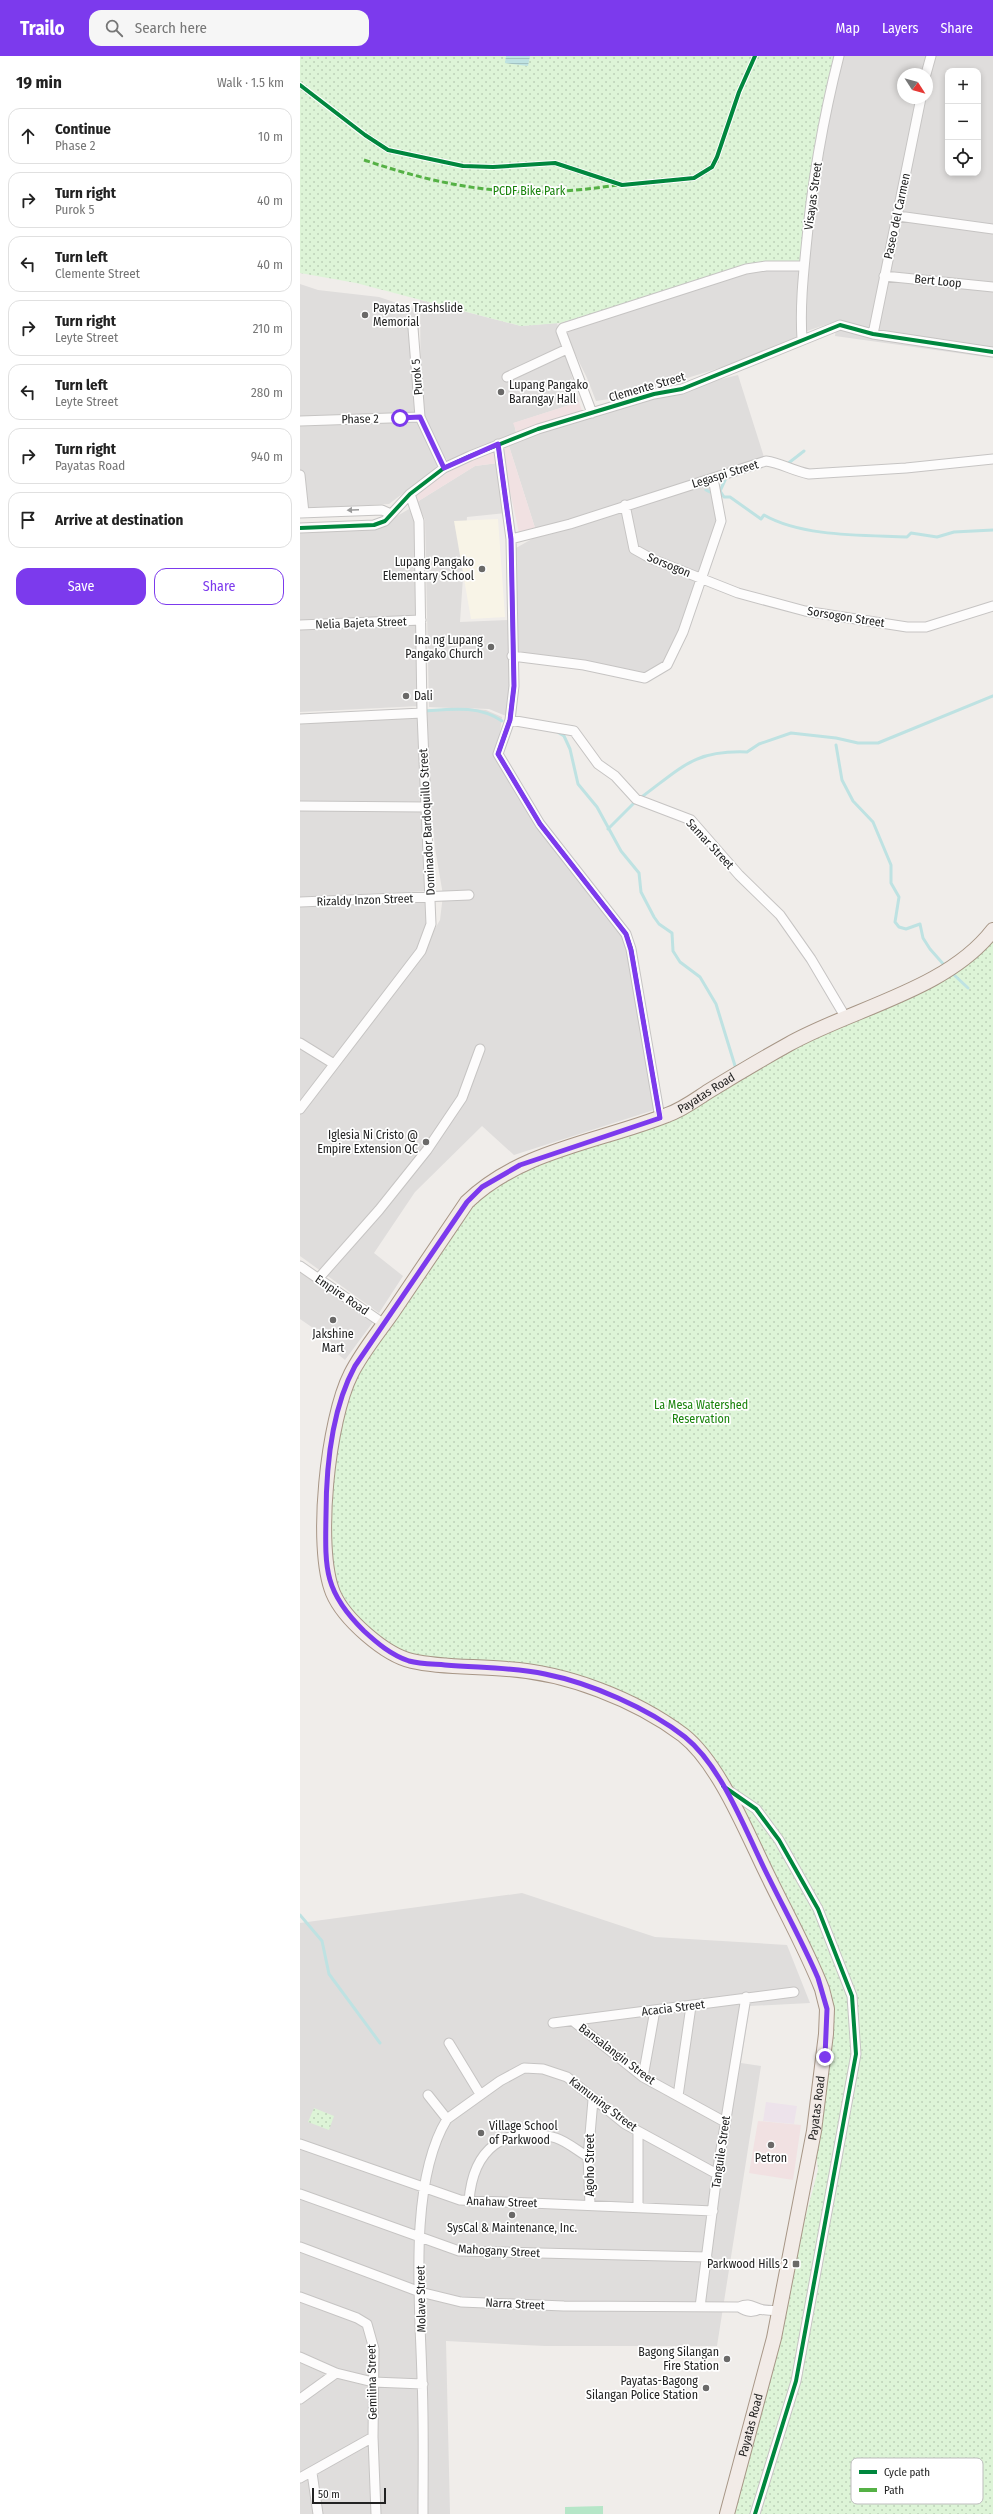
<!DOCTYPE html>
<meta charset="utf-8">
<style>
body{margin:0;font-family:"Fira Sans Condensed",sans-serif;background:#f6f6f6;color:#222}
.controls{position:absolute;right:12px;top:12px;display:grid;overflow:hidden;border-radius:8px;box-shadow:0 2px 6px #0003}
.controls button{width:36px;height:36px;display:grid;place-items:center;padding:0;border:0;border-bottom:1px solid #e0e0e0;background:#fff;color:#222;font:20px sans-serif}
.compass{position:absolute;left:597px;top:12px;width:36px;height:36px;border-radius:50%;background:#fff;box-shadow:0 2px 6px #0003;rotate:126deg}
.scale{position:absolute;left:12px;bottom:10px;width:74px;box-sizing:border-box;padding-left:4px;border:2px solid #222;border-top:0;font-size:11px;line-height:14px;white-space:nowrap;color:#222;-webkit-text-stroke:3px #fff;paint-order:stroke}
.stop{position:absolute;width:12px;height:12px;margin:-9px;border:3px solid #7c3aed;border-radius:50%;background:#fff}
.stop.end{background:#7c3aed;border-color:#fff;box-shadow:0 1px 4px #0008}
.list{margin:0;padding:0;list-style:none}
h2{display:flex;justify-content:space-between;align-items:center;height:52px;margin:0;padding:0 16px;font-size:17px}
h2 small{font-size:13px;font-weight:400;color:#767676}
.list li{display:grid;grid-template-columns:26px 1fr auto;gap:12px;align-items:center;box-sizing:border-box;height:56px;margin:0 8px 8px;padding:0 8px;border:1px solid #e0e0e0;border-radius:12px}
.list b{display:block;font-size:15px;white-space:nowrap}
.list p{margin:0;font-size:13px;white-space:nowrap;color:#767676}
.list em{font-size:13px;font-style:normal;color:#767676}
.actions{display:flex;gap:8px;padding:12px 16px}
.actions a{flex:1;padding:9px 0;border:1px solid #7c3aed;border-radius:12px;text-align:center;font-size:14px;color:#7c3aed}
.actions .main{background:#7c3aed;color:#fff}
.icon{flex:none;width:22px;height:22px;fill:none;stroke:currentColor;stroke-width:2;stroke-linecap:round;stroke-linejoin:round}
.map{position:relative;flex:none;width:693px;height:2458px;overflow:hidden}
header{display:flex;align-items:center;gap:24px;box-sizing:border-box;height:56px;padding:0 20px;background:#7c3aed;color:#fff}
header strong{font-size:19px}
nav{display:flex;gap:22px;margin-inline-start:auto;font-size:14px}
.search{width:280px;height:36px;background:#f6f6f6;display:flex;align-items:center;gap:10px;box-sizing:border-box;padding:0 14px;border-radius:12px;color:#767676;font-size:15px}
main{display:flex}
aside{flex:1;background:#fff}
.map>svg:first-child{display:block}
.residential{fill:#dfdddc;fill-rule:evenodd}
.commercial{fill:#f1e1e2}
.industrial{fill:#ede3eb}
.education{fill:#f8f4e7}
.park{fill:url(#park-dots)}
.pitch{fill:#b6e6c8}
.water{fill:url(#water-rules)}
.lines{fill:none;stroke-linecap:round;stroke-linejoin:round}
.stream{stroke:#bee2e2;stroke-width:3}
.street-casing{stroke:#c6c4c3;stroke-width:11}
.primary-casing{stroke:#a79686;stroke-width:16}
.street{stroke:#fdfcfc;stroke-width:9}
.primary{stroke:#f2ebe7;stroke-width:14}
.quiet{stroke:#55b145;stroke-width:3;stroke-dasharray:6 3;stroke-linecap:butt}
.cycleway-casing{stroke:#fff;stroke-width:6}
.cycleway{stroke:#00873e;stroke-width:4}
.oneway{fill:#9a9a9a}
.route{stroke:#7c3aed;stroke-width:5}
.poi-dot{fill:#6a6968;stroke:#fff;stroke-width:1.5}
.labels{text-anchor:middle;dominant-baseline:central;stroke-width:3.5;stroke-linejoin:round;paint-order:stroke}
.park-label{font-size:12px;fill:#19830c;stroke:#fff}
.street-label{font-size:12px;fill:#222;stroke:#fff}
.poi-label{font-size:12px;fill:#222;stroke:#fff;text-anchor:end}
.key{fill:#fff;stroke:#bdbdbd;stroke-width:1}
.key-label{font-size:11px;fill:#222}
</style>
<header>
<strong>Trailo</strong>
<div class="search"><svg class="icon" aria-label="search" viewBox="0 0 24 24"><circle cx="10" cy="10" r="6"/><path d="M15 15l6 6"/></svg>Search here</div>
<nav><a>Map</a><a>Layers</a><a>Share</a></nav>
</header>
<main>
<aside>
<h2>19 min<small>Walk · 1.5 km</small></h2>
<ul class="list">
<li><svg class="icon" aria-label="ahead" viewBox="0 0 24 24"><path d="M12 20V5M6 11l6-6 6 6"/></svg><div><b>Continue</b><p>Phase 2</p></div><em>10 m</em></li>
<li><svg class="icon" aria-label="right" viewBox="0 0 24 24"><path d="M7 20v-9h11M14 6l5 5-5 5"/></svg><div><b>Turn right</b><p>Purok 5</p></div><em>40 m</em></li>
<li><svg class="icon" aria-label="left" viewBox="0 0 24 24"><path d="M17 20v-9H6M10 6l-5 5 5 5"/></svg><div><b>Turn left</b><p>Clemente Street</p></div><em>40 m</em></li>
<li><svg class="icon" aria-label="right" viewBox="0 0 24 24"><path d="M7 20v-9h11M14 6l5 5-5 5"/></svg><div><b>Turn right</b><p>Leyte Street</p></div><em>210 m</em></li>
<li><svg class="icon" aria-label="left" viewBox="0 0 24 24"><path d="M17 20v-9H6M10 6l-5 5 5 5"/></svg><div><b>Turn left</b><p>Leyte Street</p></div><em>280 m</em></li>
<li><svg class="icon" aria-label="right" viewBox="0 0 24 24"><path d="M7 20v-9h11M14 6l5 5-5 5"/></svg><div><b>Turn right</b><p>Payatas Road</p></div><em>940 m</em></li>
<li><svg class="icon" aria-label="arrive" viewBox="0 0 24 24"><path d="M6 21V4h12l-3 4 3 4H6"/></svg><div><b>Arrive at destination</b></div></li>
</ul>
<div class="actions"><a class="main">Save</a><a>Share</a></div>
</aside>
<div class="map">
<svg width="693" height="2458" viewBox="0 0 693 2458">
<defs>
<pattern id="park-dots" width="8" height="8" patternUnits="userSpaceOnUse"><rect width="8" height="8" fill="#ddf4d7"/><path d="M2 2h.1M6 6h.1" fill="none" stroke="#bdd1b8" stroke-width="1.8" stroke-linecap="round"/></pattern>
<pattern id="water-rules" width="6" height="5" patternUnits="userSpaceOnUse"><rect width="6" height="5" fill="#bee2e2"/><path d="M0 2.5h6" fill="none" stroke="#a3c2c2"/></pattern>
</defs>
<rect width="100%" height="100%" fill="#f0edea"/>
<!-- residential -->
<path class="residential" d="M543,0H693V302L535,280L537,265L507,275L503,254L511,171L528,55ZM648,15H678V117H648ZM603,18H627V42H603Z
M501,206L498,284L452,302L329,340L296,345L287,322L260,267L445,212Z
M0,228L18,234L79,241L118,254L121,355L120,244L221,270L257,267L279,346L214,367L216,377L148,405L138,394L143,407L89,448L0,453Z
M438,319L464,401L236,475L209,390L255,371L336,344Z
M198,407L206,457L167,461L160,566L208,564L215,615L211,640L206,660L189,653L162,652L186,654L202,661L197,699L237,766L326,880L354,1054L214,1099L182,1070L115,1136L74,1197L103,1220L79,1257L0,1200V989L34,1007L0,983V847L132,845L130,881L140,864L143,839L135,792L123,655L151,652L129,651L125,464L117,446L175,410Z
M411,429L420,465L400,519L339,495L329,449Z
M324,452L332,495L398,522L372,598L357,613L346,618L215,597L216,492L253,471Z
M109,453L114,463L119,559L0,566V475L80,470Z
M0,569H118L119,650L0,656Z
M119,658L125,750L0,749V664Z
M24,753L125,754L128,835L0,841V755Z
M0,1216L73,1266L45,1304L34,1295L29,1283L0,1263Z
M222,1837L355,1881L487,1889L510,1947L450,1950L441,2007L461,2010L417,2290H245L146,2285L150,2458H0V1867Z"/>
<!-- commercial -->
<path class="commercial" d="M279,346L282,355L217,377L213,367Z
M209,390L236,475L219,477L201,393Z
M197,394L198,407L175,410L117,446L114,438L174,400Z
M458,2065L501,2069L493,2124L449,2117Z"/>
<!-- industrial -->
<path class="industrial" d="M466,2046L497,2050L494,2068L463,2065Z"/>
<!-- education -->
<path class="education" d="M198,463L205,561L171,563L154,465Z"/>
<!-- park -->
<path class="park" d="M0,0H535L522,53L501,206L464,208L260,267L221,270L56,227L0,217Z
M693,874V2458H427L518,2114L514,2075L527,1953L409,1706L304,1632L140,1608L90,1591L49,1556L30,1519V1445L45,1336L182,1131L404,1038L611,934Z
M14,2052L34,2060L29,2074L8,2066Z"/>
<!-- pitch -->
<path class="pitch" d="M303,2450V2458H265V2451Z"/>
<!-- water -->
<path class="water" d="M206,0H230L228,10L205,7Z"/>
<g class="lines">
<!-- stream -->
<path class="stream" d="M486,409L504,395
M426,422L420,435L424,441H430L461,463L464,459C502,481 564,479 607,481L611,477L637,481L654,476L693,474
M406,434L410,436
M125,655C151,653 179,649 202,665
M256,675L264,680L270,693L278,728L297,751L321,795L339,817L341,836L354,861L359,868L372,877L373,895L380,906L400,921L416,948L436,1013
M536,689L542,724L553,745L573,766L591,809V827L599,841L595,866L599,871L606,873L620,868L623,882L630,893L645,910
M343,740C382,711 395,694 447,696L459,688L491,677L536,682L558,687H578L693,640
M308,773L334,747
M652,917L668,932
M0,1859L22,1885L29,1918L80,1987"/>
<!-- street casing -->
<g class="street-casing">
<path id="street" d="M626,18L631,0
M598,160L693,173
M584,220L693,231
M113,272L120,361L144,412
M573,278L621,42
M502,283C500,252 503,222 506,192C512,127 523,63 539,0
M207,321L267,293
M292,357L261,275L263,272L446,213L466,210H504
M0,365L120,361
M198,388L211,483L214,630L210,664L198,698L240,768L326,878L331,893L360,1062
M0,419L4,457
M325,449L334,493L352,503L438,537L505,555L607,571H626L693,550
M0,457L82,454L91,458
M0,472L74,469L85,465L110,438L144,412L170,400L238,373L354,338L382,333L540,269L573,278L693,296
M211,483L270,468L466,405C481,407 493,415 509,418L606,412L693,403
M0,569L121,564
M212,600L284,609L345,622L367,609L383,576L421,465L413,422
M0,663L122,657
M210,664L274,675L298,708L315,720L336,743L391,764L439,819L480,859L511,903L546,962
M0,750L126,751
M0,846L169,839
M0,987L34,1008
M0,1053L121,895L131,868L122,657L119,465L110,438
M0,1210L84,1268
M18,1223L79,1154L127,1094L162,1042L180,993
M428,1734L456,1753L479,1784L518,1853L552,1940L556,1998L496,2325L455,2458
M273,1965L343,2021L425,2066
M253,1967L494,1936
M149,1987L180,2038
M343,2021L355,1954
M378,2040L391,1950
M147,2063L200,2025L224,2012L243,2013L267,2021L325,2068L417,2118
M0,2088L160,2144L413,2155
M0,2138L159,2195L407,2201
M169,2145C173,2093 204,2068 256,2082C266,2085 278,2095 288,2101
M290,2149L288,2101L293,2044
M338,2150V2075
M0,2191L120,2236L161,2246L264,2250L439,2251C449,2247 451,2250 460,2253C466,2255 474,2254 480,2255
M0,2241L57,2262L67,2268L74,2293L73,2381L76,2458
M400,2251L417,2118L446,1941
M439,2251C447,2256 452,2257 460,2253
M0,2301L36,2317L73,2326L123,2328
M0,2343L36,2317
M12,2417L18,2458
M0,2422L73,2381
M123,2458C123,2413 124,2367 122,2322C120,2247 108,2127 147,2063L128,2039"/>
</g>
<!-- primary casing -->
<g class="primary-casing">
<g id="primary">
<path id="s1" d="M427,2458L474,2282L514,2075L526,1978L527,1953L522,1933C507,1895 487,1859 469,1822C448,1780 420,1708 383,1679C335,1643 267,1617 207,1613C176,1610 142,1612 112,1605C85,1599 44,1563 33,1537C14,1491 28,1363 51,1318C62,1296 78,1277 92,1257C117,1220 142,1183 167,1146C221,1094 299,1086 367,1059C382,1054 395,1044 409,1035C435,1019 462,1003 489,988C553,952 647,934 693,874"/>
</g>
</g>
<!-- street -->
<use href="#street" class="street"/>
<!-- primary -->
<use href="#primary" class="primary"/>
<!-- quiet -->
<path class="quiet" d="M64,104C153,134 223,144 317,129"/>
<!-- cycleway casing -->
<g class="cycleway-casing">
<path id="cycleway" d="M0,29L65,79L88,94L163,110L193,111L255,107L322,129L394,122L412,111L417,101L439,36L455,0
M198,388L211,483L214,630L210,664L198,698L240,768L326,878L331,893L360,1062
M0,472L74,469L85,465L110,438L144,412L170,400L238,373L354,338L382,333L540,269L573,278L693,296
M423,1730L456,1753L479,1784L518,1853L552,1940L556,1998L496,2325L455,2458"/>
</g>
<!-- cycleway -->
<use href="#cycleway" class="cycleway"/>
</g>
<!-- one-way arrows -->
<defs><path id="oneway-solid" d="M-6-.8H1V-3.2L6.5 0L1 3.2V.8H-6Z"/></defs>
<use class="oneway" href="#oneway-solid" transform="translate(53 454) rotate(178)"/>
<g class="lines">
<!-- route -->
<path class="route" d="M100,362L120,361L144,412L198,388L211,483L214,630L210,664L198,698L240,768L326,878L331,894L360,1062L220,1109L182,1131L167,1146L55,1310C31,1354 26,1410 26,1460C25,1513 24,1536 64,1575C77,1587 91,1599 109,1605C120,1608 133,1608 145,1609C178,1612 212,1611 245,1618C290,1627 348,1652 385,1681C421,1710 444,1771 464,1812C482,1849 502,1885 518,1922L527,1953L525,2001"/>
</g>
<!-- markers -->
<g class="poi-dot">
<circle cx="65" cy="259" r="4"/>
<circle cx="201" cy="336" r="4"/>
<circle cx="182" cy="513" r="4"/>
<circle cx="191" cy="591" r="4"/>
<circle cx="106" cy="640" r="4"/>
<circle cx="126" cy="1086" r="4"/>
<circle cx="33" cy="1264" r="4"/>
<circle cx="181" cy="2077" r="4"/>
<circle cx="471" cy="2089" r="4"/>
<circle cx="212" cy="2159" r="4"/>
<rect x="492" y="2204" width="8" height="8" rx="2"/>
<circle cx="427" cy="2303" r="4"/>
<circle cx="406" cy="2332" r="4"/>
</g>
<g class="labels">
<!-- park labels -->
<g class="park-label">
<text x="229" y="135">PCDF Bike Park</text>
<text x="401" y="1349">La Mesa Watershed<tspan x="401" dy="14">Reservation</tspan></text>
</g>
<!-- street labels -->
<g class="street-label">
<text transform="translate(513 140) rotate(-82)">Visayas Street</text>
<text transform="translate(597 160) rotate(-78)">Paseo del Carmen</text>
<text transform="translate(638 225) rotate(6)">Bert Loop</text>
<text transform="translate(117 321) rotate(-95)">Purok 5</text>
<text transform="translate(347 331) rotate(-16)">Clemente Street</text>
<text transform="translate(60 363) rotate(-1)">Phase 2</text>
<text transform="translate(425 418) rotate(-17)">Legaspi Street</text>
<text transform="translate(369 509) rotate(22)">Sorsogon</text>
<text transform="translate(546 561) rotate(9)">Sorsogon Street</text>
<text transform="translate(61 567) rotate(-2)">Nelia Bajeta Street</text>
<text transform="translate(127 766) rotate(-93)">Dominador Bardoquillo Street</text>
<text transform="translate(410 788) rotate(47)">Samar Street</text>
<text transform="translate(65 844) rotate(-2)">Rizaldy Inzon Street</text>
<text stroke="none"><textPath href="#s1" startOffset="1916">Payatas Road</textPath></text>
<text transform="translate(42 1239) rotate(34)">Empire Road</text>
<text transform="translate(373 1952) rotate(-7)">Acacia Street</text>
<text transform="translate(317 1998) rotate(37)">Bansalangin Street</text>
<text transform="translate(303 2048) rotate(37)">Kamuning Street</text>
<text stroke="none"><textPath href="#s1" startOffset="416">Payatas Road</textPath></text>
<text transform="translate(421 2096) rotate(-82)">Tanguile Street</text>
<text transform="translate(290 2109) rotate(-90)">Agoho Street</text>
<text transform="translate(202 2146) rotate(2)">Anahaw Street</text>
<text transform="translate(199 2195) rotate(3)">Mahogany Street</text>
<text transform="translate(121 2243) rotate(-91)">Molave Street</text>
<text transform="translate(215 2248) rotate(3)">Narra Street</text>
<text transform="translate(72 2326) rotate(-91)">Gemilina Street</text>
<text stroke="none"><textPath href="#s1" startOffset="92">Payatas Road</textPath></text>
</g>
<!-- poi labels -->
<g class="poi-label">
<text x="73" y="252" text-anchor="start">Payatas Trashslide<tspan x="73" dy="14">Memorial</tspan></text>
<text x="209" y="329" text-anchor="start">Lupang Pangako<tspan x="209" dy="14">Barangay Hall</tspan></text>
<text x="174" y="506">Lupang Pangako<tspan x="174" dy="14">Elementary School</tspan></text>
<text x="183" y="584">Ina ng Lupang<tspan x="183" dy="14">Pangako Church</tspan></text>
<text x="114" y="640" text-anchor="start">Dali</text>
<text x="118" y="1079">Iglesia Ni Cristo @<tspan x="118" dy="14">Empire Extension QC</tspan></text>
<text x="33" y="1278" text-anchor="middle">Jakshine<tspan x="33" dy="14">Mart</tspan></text>
<text x="189" y="2070" text-anchor="start">Village School<tspan x="189" dy="14">of Parkwood</tspan></text>
<text x="471" y="2102" text-anchor="middle">Petron</text>
<text x="212" y="2172" text-anchor="middle">SysCal &amp; Maintenance, Inc.</text>
<text x="488" y="2208">Parkwood Hills 2</text>
<text x="419" y="2296">Bagong Silangan<tspan x="419" dy="14">Fire Station</tspan></text>
<text x="398" y="2325">Payatas-Bagong<tspan x="398" dy="14">Silangan Police Station</tspan></text>
</g>
</g>
<!-- legend -->
<rect x="551" y="2402" width="132" height="46" rx="6" class="key"/>
<rect x="559" y="2414" width="18" height="4" fill="#00873e"/>
<rect x="559" y="2432" width="18" height="4" fill="#55b145"/>
<g class="key-label">
<text x="584" y="2420">Cycle path</text>
<text x="584" y="2438">Path</text>
</g>
</svg>
<div class="controls">
<button>+</button>
<button>−</button>
<button><svg class="icon" aria-label="locate" viewBox="0 0 24 24"><circle cx="12" cy="12" r="6"/><path d="M12 2v4M12 18v4M2 12h4M18 12h4"/></svg></button>
</div>
<svg class="compass" viewBox="-18 -18 36 36"><path d="M0-13l5 13h-10z" fill="#e53935"/><path d="M0 13l5-13h-10z" fill="#767676"/></svg>
<div class="scale">50 m</div>
<div class="stop" style="left:100px;top:362px"></div>
<div class="stop end" style="left:525px;top:2001px"></div>
</div>
</main>
